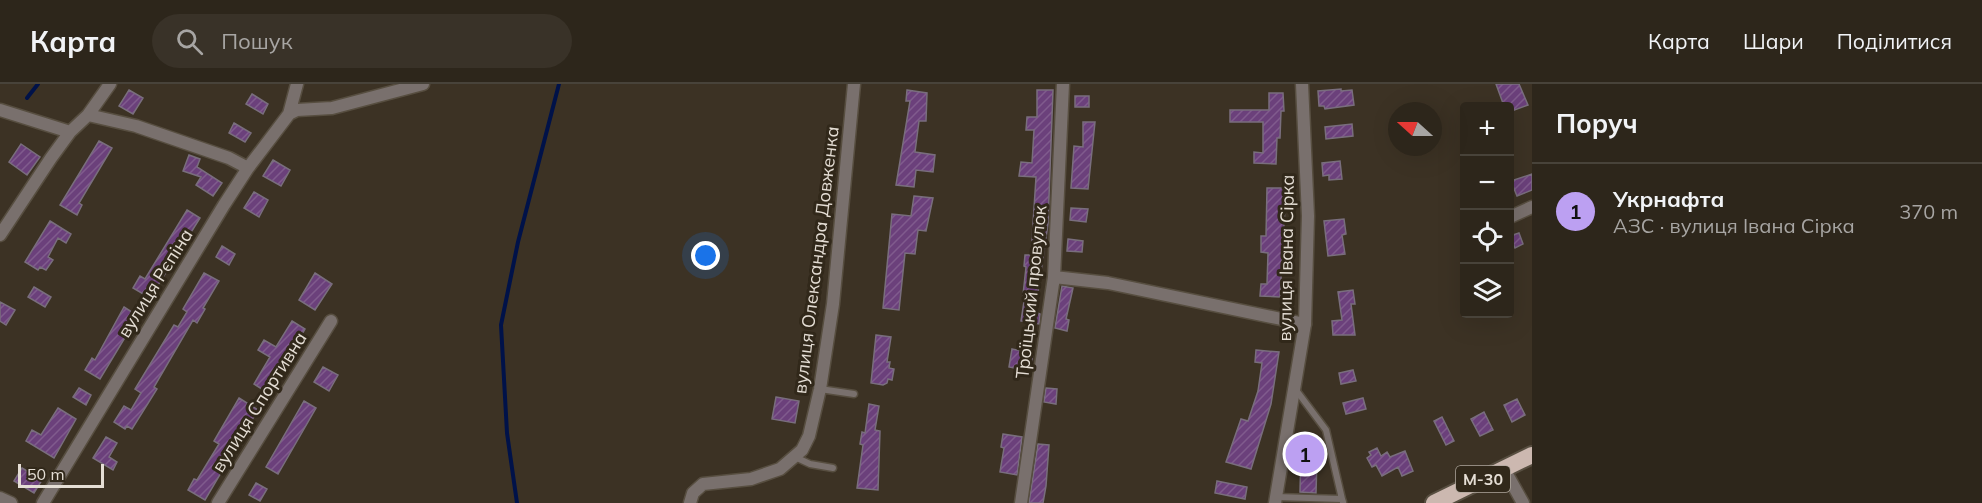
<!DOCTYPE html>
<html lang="uk">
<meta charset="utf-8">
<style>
body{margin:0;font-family:Mulish,sans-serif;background:#393228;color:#f1f3f6}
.controls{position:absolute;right:18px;top:18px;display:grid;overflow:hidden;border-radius:6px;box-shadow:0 6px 24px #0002}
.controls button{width:54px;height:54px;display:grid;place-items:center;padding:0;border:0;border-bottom:2px solid #48433a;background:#2d261b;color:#f1f3f6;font:30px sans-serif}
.compass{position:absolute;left:1388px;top:18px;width:54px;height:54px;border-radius:50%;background:#2d261b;box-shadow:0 6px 24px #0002;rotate:291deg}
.scale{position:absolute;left:18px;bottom:15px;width:86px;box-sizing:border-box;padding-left:6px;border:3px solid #e5ded5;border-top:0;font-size:16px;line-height:21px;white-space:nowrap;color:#e5ded5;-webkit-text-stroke:4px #31281a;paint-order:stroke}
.you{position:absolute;left:706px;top:172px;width:21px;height:21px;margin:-15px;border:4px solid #fff;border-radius:50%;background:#1a73e8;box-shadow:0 0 0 9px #1a73e833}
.badge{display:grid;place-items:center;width:39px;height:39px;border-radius:50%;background:#bca0f2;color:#111;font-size:20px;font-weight:700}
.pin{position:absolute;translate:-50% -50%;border:3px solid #fff;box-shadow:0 2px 6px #0006}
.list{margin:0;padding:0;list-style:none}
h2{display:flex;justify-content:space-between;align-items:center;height:78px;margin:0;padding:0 24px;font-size:26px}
h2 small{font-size:20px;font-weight:400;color:#a7a5a3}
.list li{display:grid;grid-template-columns:39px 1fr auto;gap:18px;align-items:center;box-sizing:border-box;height:96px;padding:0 24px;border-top:2px solid #48433a}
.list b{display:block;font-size:22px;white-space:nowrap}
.list p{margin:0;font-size:20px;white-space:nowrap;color:#a7a5a3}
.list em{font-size:20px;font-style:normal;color:#a7a5a3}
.icon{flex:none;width:33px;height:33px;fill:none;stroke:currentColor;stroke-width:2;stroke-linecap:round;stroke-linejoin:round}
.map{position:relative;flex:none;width:1532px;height:419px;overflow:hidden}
header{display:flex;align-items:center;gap:36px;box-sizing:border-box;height:84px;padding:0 30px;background:#2d261b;border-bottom:2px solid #48433a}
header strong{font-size:28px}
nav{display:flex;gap:33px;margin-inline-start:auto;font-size:21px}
.search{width:420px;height:54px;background:#393228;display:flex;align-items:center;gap:15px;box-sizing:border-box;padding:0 21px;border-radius:33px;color:#a7a5a3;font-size:22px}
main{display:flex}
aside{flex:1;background:#2d261b}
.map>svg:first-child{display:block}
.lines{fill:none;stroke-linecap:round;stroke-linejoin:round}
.stream{stroke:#001249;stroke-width:4}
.building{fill:url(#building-hatch);stroke:#796e7d;stroke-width:1.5}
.service-casing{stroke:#574e40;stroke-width:9}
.minor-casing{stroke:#574e40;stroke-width:15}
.tertiary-casing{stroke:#574e40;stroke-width:15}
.trunk-casing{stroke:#574e40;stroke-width:20}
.service{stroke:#79706d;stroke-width:6}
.minor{stroke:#79706d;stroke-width:12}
.tertiary{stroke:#79706d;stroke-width:12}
.trunk{stroke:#ccb8b0;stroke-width:16}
.labels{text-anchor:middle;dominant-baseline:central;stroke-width:6;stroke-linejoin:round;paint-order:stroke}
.shield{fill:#31281a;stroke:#afa79d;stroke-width:1.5}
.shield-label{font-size:16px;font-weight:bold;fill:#e5ded5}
.street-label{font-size:18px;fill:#e5ded5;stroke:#31281a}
</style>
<header>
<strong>Карта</strong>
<div class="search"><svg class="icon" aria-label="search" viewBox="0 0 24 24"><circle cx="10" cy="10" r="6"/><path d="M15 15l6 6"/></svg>Пошук</div>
<nav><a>Карта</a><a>Шари</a><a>Поділитися</a></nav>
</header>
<main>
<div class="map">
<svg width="1532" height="419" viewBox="0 0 1532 419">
<defs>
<pattern id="building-hatch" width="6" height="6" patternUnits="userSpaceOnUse" patternTransform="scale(1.5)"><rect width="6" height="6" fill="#6b407b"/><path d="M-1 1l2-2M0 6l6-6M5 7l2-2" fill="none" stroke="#805b8d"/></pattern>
</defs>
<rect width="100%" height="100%" fill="#3c3224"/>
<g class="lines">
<!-- stream -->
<path class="stream" d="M27,14L38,0
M517,419L507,349L501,241L518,158L559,0"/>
</g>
<!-- building -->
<path class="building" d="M1496,0H1519L1528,21L1509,28V22H1504Z
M1341,5V7L1352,6L1354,21L1325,25L1324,22H1319L1318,7Z
M129,6L143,14L133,30L119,22Z
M907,6L927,9L926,37H919L915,68L935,71L933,88L916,86L914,103L896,101L910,17H906Z
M1037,6H1053L1048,140L1035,228L1040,230L1039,240L1021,237L1025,211H1023L1026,183L1024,182L1025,171H1031L1036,93L1019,92L1021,78L1032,79L1034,46H1026L1027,33H1037Z
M1269,9H1283L1284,27H1281L1280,54H1277L1276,80L1254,79V68L1263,69V38H1230V26H1269Z
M252,10L268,20L263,30L246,20Z
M1075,12H1089V23H1075Z
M1083,38H1095L1088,105L1071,104L1074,62L1083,63Z
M234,39L251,49L245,58L229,49Z
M1352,40L1353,52L1326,55L1325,43Z
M99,57L112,64L79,119L82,121L77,131L60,121Z
M21,60L40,73L27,91L9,78Z
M189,71L200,75L197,83L222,99L213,112L196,101L201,93L183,87Z
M273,76L290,86L281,102L263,92Z
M1340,77L1342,95L1329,96V91L1323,92L1322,79Z
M1532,90V106L1517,112L1511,97Z
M1267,104H1286L1280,213L1260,212L1261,200H1267L1268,169L1261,168V152H1266Z
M254,108L268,116L259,133L244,124Z
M914,112L933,114L926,147L918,146L915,170L905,169L899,226L883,224L892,130L911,132Z
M1071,124L1088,125L1086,138L1070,136Z
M187,126L200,134L150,214L133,204L140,192L145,195Z
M1344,135L1346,150L1342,151L1345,170L1328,172L1324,137Z
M50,137L71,150L66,159L58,154L48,173L53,176L46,186L40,183L38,186L25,178Z
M1519,149L1523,160L1515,164L1510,152Z
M1068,155L1083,157L1082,168L1067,167Z
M222,162L235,170L229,181L216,173Z
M204,189L219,197L203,224L205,225L197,239L193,236L154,303L157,305L132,345L127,342L125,345L114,338L124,322L131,326L141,309L135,305L174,241L178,243L187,228L183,225Z
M315,189L332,200L315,226L299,216Z
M1062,202L1073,204L1066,235L1069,236L1067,247L1055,244Z
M34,203L51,213L45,223L28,213Z
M1353,206L1355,220H1351L1355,251H1333L1332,237L1342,236L1338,208Z
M0,218L15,226L6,241L0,237Z
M124,223L138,232L100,295L85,286L92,274L95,276Z
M292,237L305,245L268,309L254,300L270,273L258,266L264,256L276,263Z
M876,251L891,253L887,278H890L889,284L894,285L892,296L888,295L887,299L883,301L871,299Z
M1012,265L1033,269L1030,287L1009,283Z
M1256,266L1279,268L1271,320L1251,385L1226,378L1241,335L1248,337L1258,307L1262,279L1255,278Z
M323,283L338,291L329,307L314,298Z
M1353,286L1356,297L1341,300L1339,289Z
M79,304L91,311L86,321L73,313Z
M1046,304L1057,305L1056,320L1044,318Z
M776,313L799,317L795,339L772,335Z
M239,314L258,326L205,416L188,406L194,395L197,396L219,360L214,357Z
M1363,314L1366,325L1346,330L1343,319Z
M1517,315L1525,331L1512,338L1504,321Z
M304,317L316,324L278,390L266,383Z
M869,320L879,322L875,346L880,347L878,406L857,404L863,361L860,360L862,348L865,349Z
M58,324L76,335L54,374L26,357L32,346L41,351Z
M1484,328L1493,346L1480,352L1471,335Z
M1442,333L1454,357L1446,361L1434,337Z
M1003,350L1022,353L1017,391L1000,388L1004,364L1001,363Z
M106,353L117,359L109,373L117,378L113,386L93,374Z
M1038,360L1049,361L1046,402L1043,419H1029Z
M1301,362L1322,363L1321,375H1317L1316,409L1300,408Z
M1377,364L1381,372L1387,368L1390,373L1405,367L1413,387L1402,392L1398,383L1382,392L1376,381L1372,383L1367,374L1371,371L1369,368Z
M22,384L42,396L34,409L14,397Z
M1217,397L1247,403L1245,415L1215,409Z
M256,399L267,405L260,417L249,411Z"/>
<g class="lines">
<!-- service casing -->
<g class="service-casing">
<path id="service" d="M820,305L854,310
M1296,306L1326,346L1342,415
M795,373L810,380L833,384
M1276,413L1342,415L1343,418"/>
</g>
<!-- minor casing -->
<g class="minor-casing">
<path id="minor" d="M0,26L70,48
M289,30L297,26L332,24L423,0
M88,31L136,42L229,74L248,84
M1510,133L1532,123
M0,151L51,74L70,48L88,31L110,0
M1054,193L1108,199L1305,240
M1504,385L1523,419
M43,419L224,121L248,84L289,30L297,0
M218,419L331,237
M690,419L693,409L703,400L751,395L780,385L802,366L809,352L820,305L833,220L854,0
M1021,419L1054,193L1063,0"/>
</g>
<!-- tertiary casing -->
<g class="tertiary-casing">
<path id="tertiary" d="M0,414L11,419
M1275,419L1305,240L1308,132L1302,0"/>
</g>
<!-- trunk casing -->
<g class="trunk-casing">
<path id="trunk" d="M1434,419L1532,371"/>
</g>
<!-- service -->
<use href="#service" class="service"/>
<!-- minor -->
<use href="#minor" class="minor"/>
<!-- tertiary -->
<use href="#tertiary" class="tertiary"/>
<!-- trunk -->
<use href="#trunk" class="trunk"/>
</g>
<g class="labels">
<!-- shield labels -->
<rect class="shield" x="1456" y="382" width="54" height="26" rx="4.5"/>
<g class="shield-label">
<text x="1483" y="395">М-30</text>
</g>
<!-- street labels -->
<g class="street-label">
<text transform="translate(1286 174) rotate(-89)">вулиця Івана Сірка</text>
<text transform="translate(816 176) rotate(-83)">вулиця Олександра Довженка</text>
<text transform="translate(155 199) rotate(-58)">вулиця Рєпіна</text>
<text transform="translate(1031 208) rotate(-84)">Троїцький провулок</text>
<text transform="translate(259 318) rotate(-58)">вулиця Спортивна</text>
</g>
</g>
</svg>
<div class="controls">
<button>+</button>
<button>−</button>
<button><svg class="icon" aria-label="locate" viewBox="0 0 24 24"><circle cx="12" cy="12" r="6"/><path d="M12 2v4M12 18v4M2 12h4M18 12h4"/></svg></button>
<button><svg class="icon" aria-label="layers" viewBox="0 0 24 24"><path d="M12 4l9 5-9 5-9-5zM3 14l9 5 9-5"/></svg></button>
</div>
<svg class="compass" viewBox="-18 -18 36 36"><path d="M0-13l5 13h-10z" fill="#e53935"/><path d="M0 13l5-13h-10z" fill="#a7a5a3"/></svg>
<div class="scale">50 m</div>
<div class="you"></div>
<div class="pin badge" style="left:1305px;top:370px">1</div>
</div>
<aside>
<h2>Поруч<small></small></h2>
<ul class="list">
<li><span class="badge">1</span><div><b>Укрнафта</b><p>АЗС · вулиця Івана Сірка</p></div><em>370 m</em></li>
</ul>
</aside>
</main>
